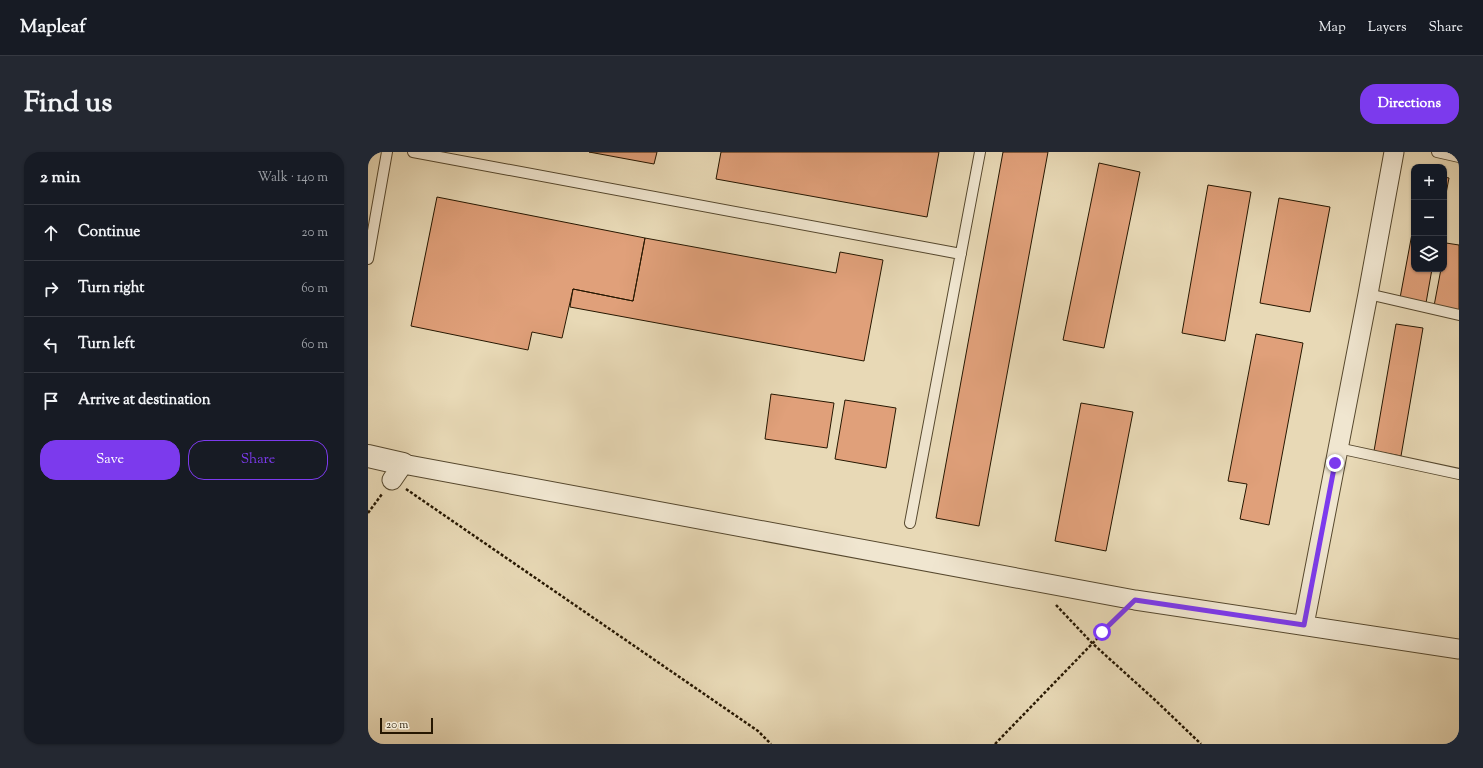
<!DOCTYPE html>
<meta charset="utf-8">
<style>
body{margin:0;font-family:"Sorts Mill Goudy",serif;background:#242831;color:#f1f3f6}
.controls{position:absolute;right:12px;top:12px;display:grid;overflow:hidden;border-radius:8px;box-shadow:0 1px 3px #0004}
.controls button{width:36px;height:36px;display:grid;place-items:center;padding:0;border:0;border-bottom:1px solid #363941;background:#171b24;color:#f1f3f6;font:20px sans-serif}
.scale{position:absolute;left:12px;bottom:10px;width:53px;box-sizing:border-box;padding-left:4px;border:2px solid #261701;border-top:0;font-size:11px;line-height:14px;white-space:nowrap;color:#261701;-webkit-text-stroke:3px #f0e6d0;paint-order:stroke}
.stop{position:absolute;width:12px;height:12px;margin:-9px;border:3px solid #7c3aed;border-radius:50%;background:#fff}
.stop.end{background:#7c3aed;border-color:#fff;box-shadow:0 1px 4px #0008}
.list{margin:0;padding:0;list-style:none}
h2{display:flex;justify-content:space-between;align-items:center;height:52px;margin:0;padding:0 16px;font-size:17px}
h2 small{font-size:13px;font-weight:400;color:#9ea1a6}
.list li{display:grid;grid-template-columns:26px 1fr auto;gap:12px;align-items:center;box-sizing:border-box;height:56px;padding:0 16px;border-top:1px solid #363941}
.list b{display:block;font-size:15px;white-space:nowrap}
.list em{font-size:13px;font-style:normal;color:#9ea1a6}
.actions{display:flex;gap:8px;padding:12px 16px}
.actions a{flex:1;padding:9px 0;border:1px solid #7c3aed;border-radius:16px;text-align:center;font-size:14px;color:#7c3aed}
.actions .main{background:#7c3aed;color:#fff}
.icon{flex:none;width:22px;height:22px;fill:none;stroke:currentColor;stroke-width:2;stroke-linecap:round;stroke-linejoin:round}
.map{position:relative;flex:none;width:1091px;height:592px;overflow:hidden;border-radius:16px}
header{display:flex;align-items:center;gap:24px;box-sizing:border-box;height:56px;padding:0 20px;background:#171b24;border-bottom:1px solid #363941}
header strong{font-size:19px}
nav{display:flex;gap:22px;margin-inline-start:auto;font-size:14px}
.intro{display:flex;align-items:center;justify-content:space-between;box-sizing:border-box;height:96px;padding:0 24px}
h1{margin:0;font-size:28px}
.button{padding:10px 18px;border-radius:16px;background:#7c3aed;color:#fff;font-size:14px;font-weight:700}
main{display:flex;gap:24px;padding:0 24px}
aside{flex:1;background:#171b24;border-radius:16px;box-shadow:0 1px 3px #0004}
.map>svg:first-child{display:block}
.building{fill:#e0a07a;stroke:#261701}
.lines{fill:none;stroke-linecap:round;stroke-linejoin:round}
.service-casing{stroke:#56482e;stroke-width:12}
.minor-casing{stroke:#56482e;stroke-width:21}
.tertiary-casing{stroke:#56482e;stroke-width:24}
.path{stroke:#261701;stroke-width:2.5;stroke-dasharray:3 2;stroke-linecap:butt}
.service{stroke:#f0e6d0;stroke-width:10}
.minor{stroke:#f0e6d0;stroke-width:19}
.tertiary{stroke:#f0e6d0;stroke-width:22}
.route{stroke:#7c3aed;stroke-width:5}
</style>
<header>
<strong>Mapleaf</strong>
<nav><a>Map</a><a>Layers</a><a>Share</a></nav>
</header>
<div class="intro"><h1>Find us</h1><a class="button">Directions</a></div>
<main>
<aside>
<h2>2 min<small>Walk · 140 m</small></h2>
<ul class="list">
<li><svg class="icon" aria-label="ahead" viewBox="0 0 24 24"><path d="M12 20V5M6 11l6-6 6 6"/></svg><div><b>Continue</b></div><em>20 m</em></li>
<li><svg class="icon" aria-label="right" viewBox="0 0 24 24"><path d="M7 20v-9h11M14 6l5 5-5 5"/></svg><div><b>Turn right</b></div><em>60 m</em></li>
<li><svg class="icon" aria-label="left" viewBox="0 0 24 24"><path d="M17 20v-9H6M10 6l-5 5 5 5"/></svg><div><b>Turn left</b></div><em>60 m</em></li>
<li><svg class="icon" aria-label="arrive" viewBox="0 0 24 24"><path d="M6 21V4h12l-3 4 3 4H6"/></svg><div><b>Arrive at destination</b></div></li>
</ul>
<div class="actions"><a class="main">Save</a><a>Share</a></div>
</aside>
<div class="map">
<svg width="1091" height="592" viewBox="0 0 1091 592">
<rect width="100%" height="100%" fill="#e8d9b6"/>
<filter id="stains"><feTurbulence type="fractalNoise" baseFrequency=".005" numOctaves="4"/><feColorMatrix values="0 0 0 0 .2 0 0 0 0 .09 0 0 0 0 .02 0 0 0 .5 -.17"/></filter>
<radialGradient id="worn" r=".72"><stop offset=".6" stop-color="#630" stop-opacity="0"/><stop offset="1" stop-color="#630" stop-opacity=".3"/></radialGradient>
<!-- building -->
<path class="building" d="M221,0H289L286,12Z
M353,0H571L559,65L348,27Z
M635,0H680L611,374L568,366Z
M731,11L772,20L736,196L695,188Z
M1076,25L1081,26L1076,52Z
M840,33L883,40L857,189L814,181Z
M69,45L277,86L265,149L205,137L194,186L164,180L160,198L43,174Z
M911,46L962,55L942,160L892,151Z
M1046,71V117H1064L1058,151L1032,146Z
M277,86L468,121L472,100L515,108L496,209L202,155L205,137L265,149Z
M1078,91L1091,93V159L1066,154L1073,117H1076Z
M1028,172L1055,176L1033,304L1006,299Z
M888,182L935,191L901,373L872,367L879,332L860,329Z
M403,242L466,251L459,296L397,287Z
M477,248L528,256L518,316L467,307Z
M713,251L765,260L738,399L687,389Z"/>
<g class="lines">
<!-- service casing -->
<g class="service-casing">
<path id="service" d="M45,0L593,102
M1069,0L1091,5
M0,107L19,0
M1000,142L1091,163
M970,296L1091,322
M542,371L612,0"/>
</g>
<!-- minor casing -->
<g class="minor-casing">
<path id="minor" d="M24,328L35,312L767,448L1091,497
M936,473L1000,142L1026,0"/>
</g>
<!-- tertiary casing -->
<g class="tertiary-casing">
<path id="tertiary" d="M0,304L35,312"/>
</g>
<!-- path -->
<path class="path" d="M38,337L390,579L403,592
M0,361L14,342
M688,453L724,491L787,548L833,592
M627,592L752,463"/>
<!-- service -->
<use href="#service" class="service"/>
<!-- minor -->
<use href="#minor" class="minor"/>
<!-- tertiary -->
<use href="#tertiary" class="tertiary"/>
</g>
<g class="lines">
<!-- route -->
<path class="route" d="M734,480L767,448L936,473L967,311"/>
</g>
<rect width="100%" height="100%" filter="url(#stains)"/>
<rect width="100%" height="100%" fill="url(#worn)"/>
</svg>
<div class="controls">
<button>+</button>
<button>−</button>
<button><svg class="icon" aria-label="layers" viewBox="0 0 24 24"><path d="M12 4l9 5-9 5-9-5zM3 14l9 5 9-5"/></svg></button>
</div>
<div class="scale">20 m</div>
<div class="stop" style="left:734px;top:480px"></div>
<div class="stop end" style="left:967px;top:311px"></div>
</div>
</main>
